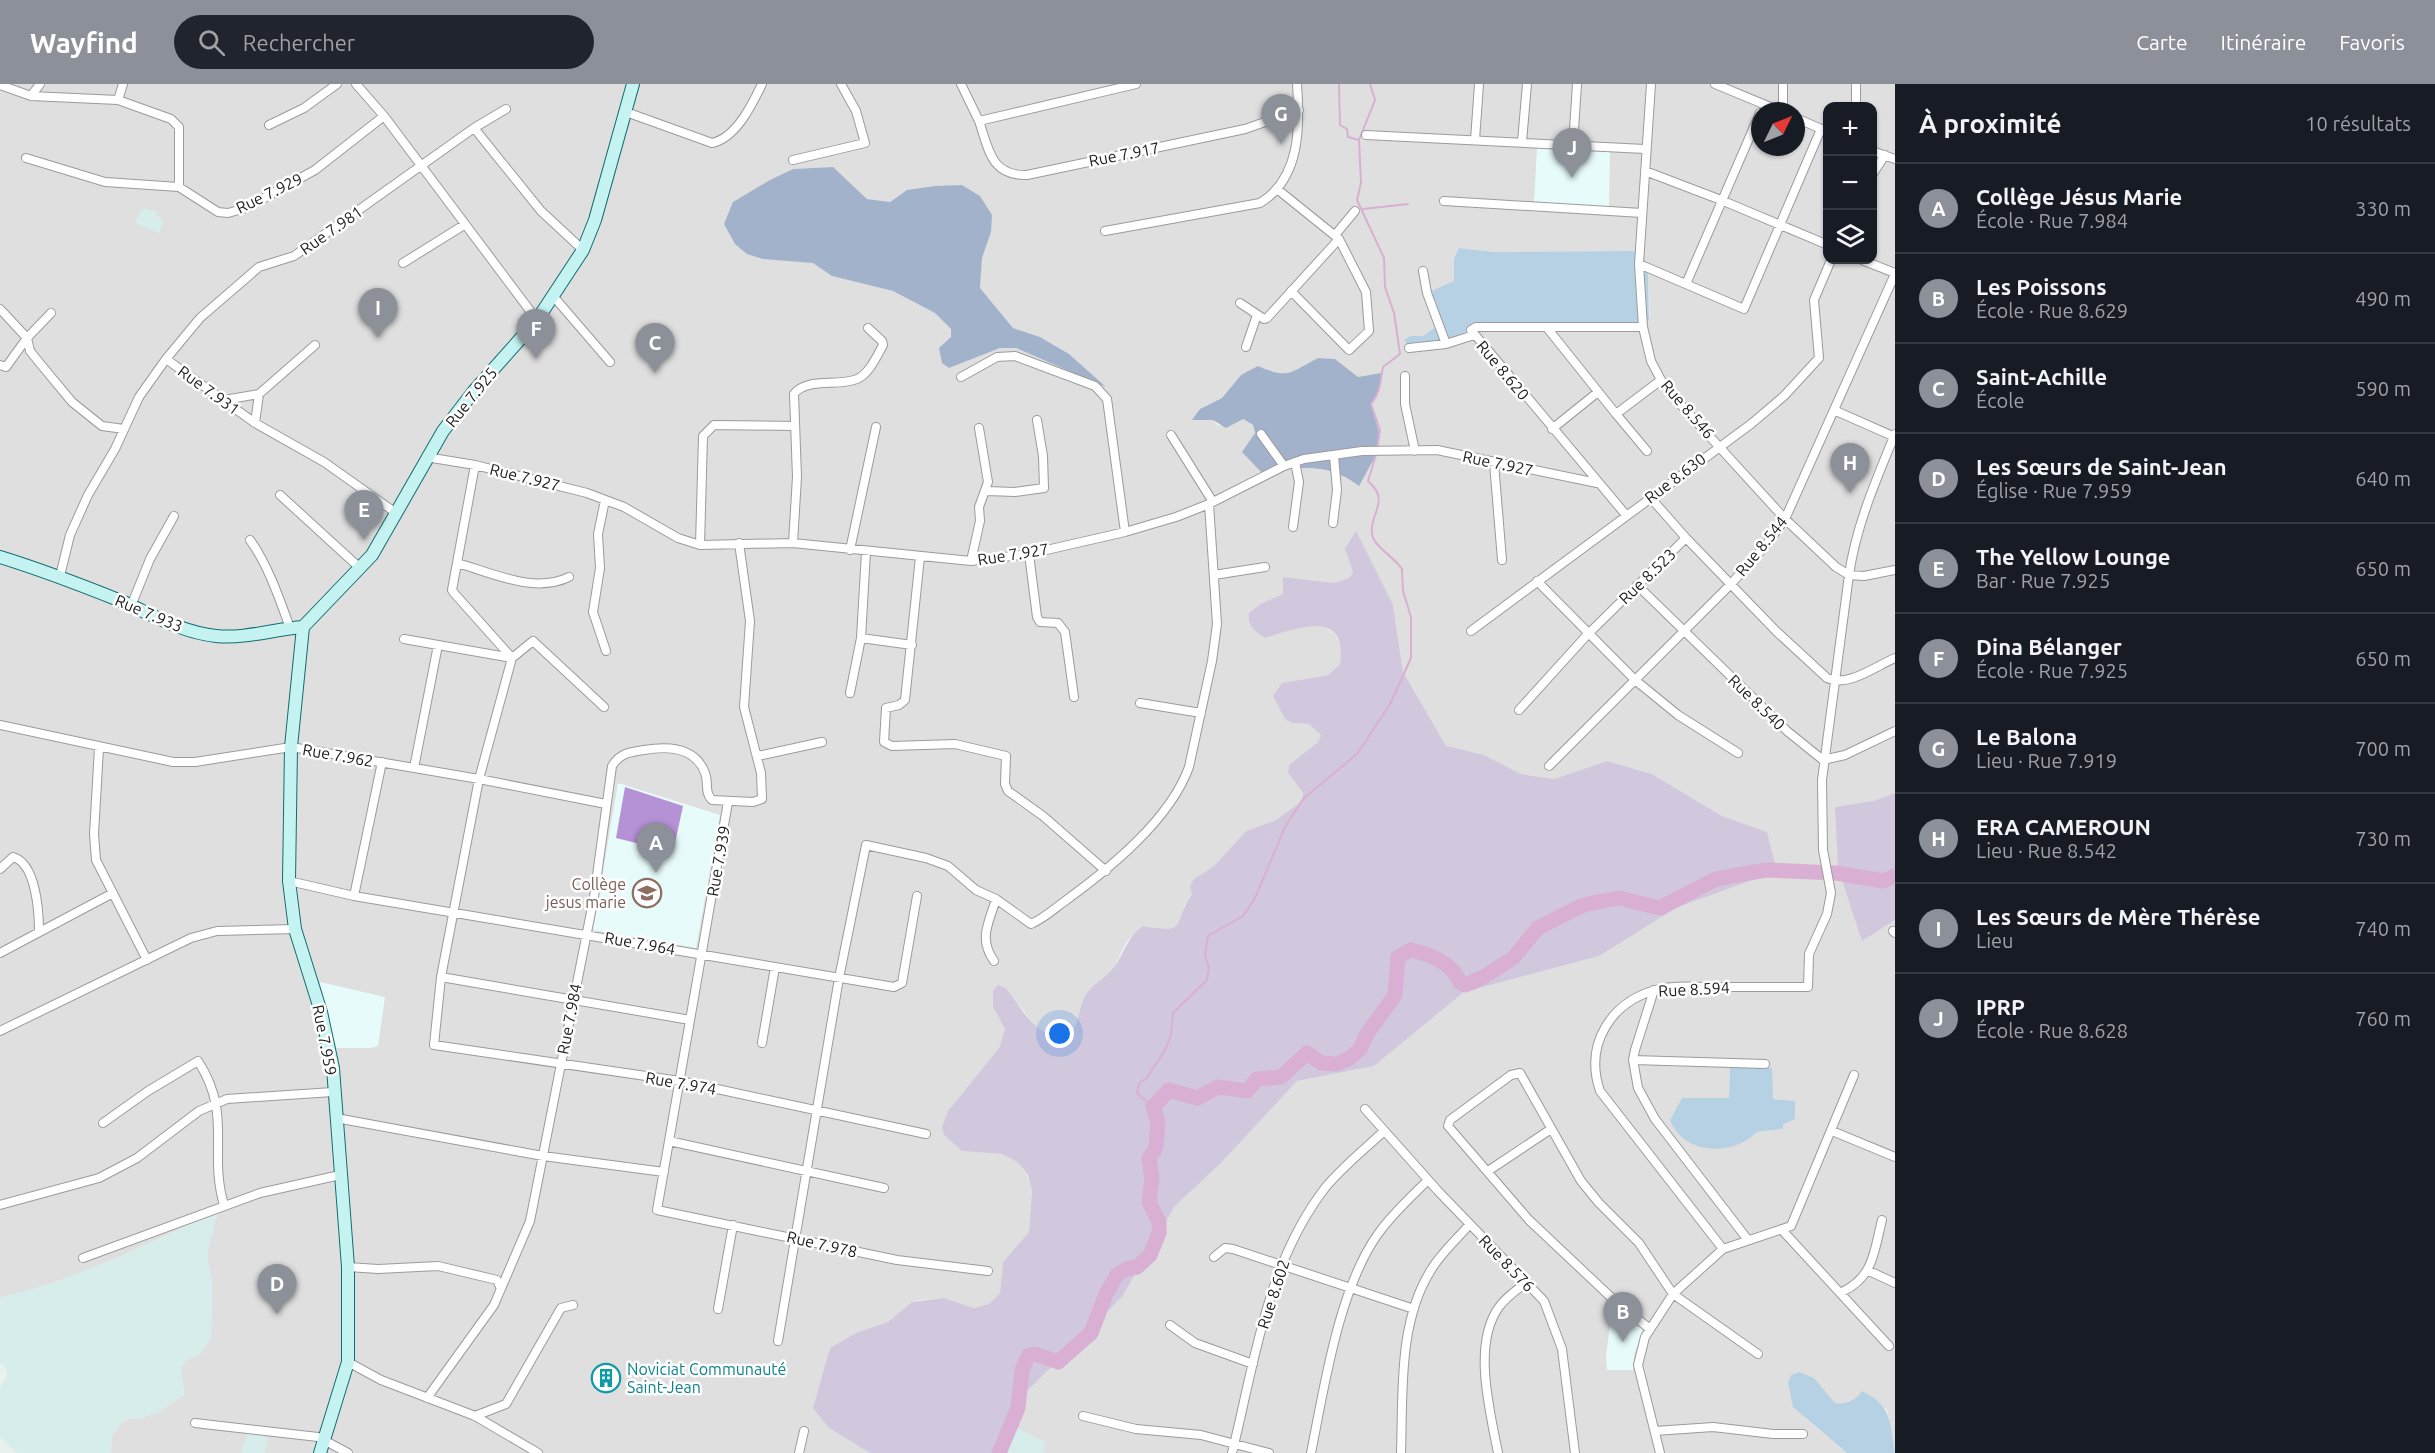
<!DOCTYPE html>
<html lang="fr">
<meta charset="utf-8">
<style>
body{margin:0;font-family:Ubuntu,sans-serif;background:#20242c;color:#f1f3f6}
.controls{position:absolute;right:18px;top:18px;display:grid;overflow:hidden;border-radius:12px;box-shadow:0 2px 4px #0004}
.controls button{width:54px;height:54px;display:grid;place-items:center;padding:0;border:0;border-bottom:2px solid #363941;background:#171b24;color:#f1f3f6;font:30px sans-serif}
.compass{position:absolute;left:1751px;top:18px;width:54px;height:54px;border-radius:50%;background:#171b24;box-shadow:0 2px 4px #0004;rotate:47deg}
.you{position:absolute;left:1060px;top:950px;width:21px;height:21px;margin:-15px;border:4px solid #fff;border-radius:50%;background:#1a73e8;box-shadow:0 0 0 9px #1a73e833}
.badge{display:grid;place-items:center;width:39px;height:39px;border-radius:50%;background:#8c9099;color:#fff;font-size:20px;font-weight:700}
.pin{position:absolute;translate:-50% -50px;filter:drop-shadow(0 2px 3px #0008)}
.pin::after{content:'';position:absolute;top:32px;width:21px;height:18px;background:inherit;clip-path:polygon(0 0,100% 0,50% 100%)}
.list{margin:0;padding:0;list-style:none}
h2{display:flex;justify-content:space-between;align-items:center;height:78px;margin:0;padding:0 24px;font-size:26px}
h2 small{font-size:20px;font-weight:400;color:#9ea1a6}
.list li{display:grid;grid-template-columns:39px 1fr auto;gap:18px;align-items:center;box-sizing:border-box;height:90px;padding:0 24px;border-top:2px solid #363941}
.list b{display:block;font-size:22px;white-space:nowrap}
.list p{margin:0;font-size:20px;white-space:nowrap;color:#9ea1a6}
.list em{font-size:20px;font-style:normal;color:#9ea1a6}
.icon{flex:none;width:33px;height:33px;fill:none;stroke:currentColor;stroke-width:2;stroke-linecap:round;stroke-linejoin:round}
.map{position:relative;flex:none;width:1895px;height:1369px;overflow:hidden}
header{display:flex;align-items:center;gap:36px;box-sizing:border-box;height:84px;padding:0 30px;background:#8c9099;color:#fff}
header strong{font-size:28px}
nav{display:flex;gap:33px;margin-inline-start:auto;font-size:21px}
.search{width:420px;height:54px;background:#20242c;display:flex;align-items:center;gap:15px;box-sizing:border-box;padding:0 21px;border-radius:33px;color:#9ea1a6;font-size:22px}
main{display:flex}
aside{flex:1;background:#171b24}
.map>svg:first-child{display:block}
.residential{fill:#dfdfdf;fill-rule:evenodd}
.education{fill:#e7fcfa}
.farmland{fill:#d7edec}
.grass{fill:#b6d1e4}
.forest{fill:#a3b2cb}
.wetland{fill:#d1c8dd}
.pitch{fill:#b591d6}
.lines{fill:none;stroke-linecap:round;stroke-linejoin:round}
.stream{stroke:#d9afd3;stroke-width:2}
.river{stroke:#d9afd3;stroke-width:15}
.street-casing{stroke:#9b9b9b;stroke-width:10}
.secondary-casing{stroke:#126d6f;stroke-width:14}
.street{stroke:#fff;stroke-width:8}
.secondary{stroke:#c5f3f2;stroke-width:12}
.labels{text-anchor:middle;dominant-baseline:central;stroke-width:5;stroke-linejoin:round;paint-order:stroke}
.street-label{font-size:16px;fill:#212121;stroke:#fff}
.education-label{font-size:16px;fill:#785e54;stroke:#fff;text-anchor:end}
.culture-label{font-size:16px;fill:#0d838f;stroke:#fff;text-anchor:start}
</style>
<header>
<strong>Wayfind</strong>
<div class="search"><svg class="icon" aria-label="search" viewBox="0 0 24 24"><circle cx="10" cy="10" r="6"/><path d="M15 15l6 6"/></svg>Rechercher</div>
<nav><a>Carte</a><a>Itinéraire</a><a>Favoris</a></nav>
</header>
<main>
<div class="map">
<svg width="1895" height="1369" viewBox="0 0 1895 1369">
<rect width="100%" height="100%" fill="#e9f1ee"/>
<!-- residential -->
<path class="residential" d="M0,0H1895V709L1873,717L1836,723L1862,856L1895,836V1368L1887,1325L1857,1314L1843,1320L1835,1319L1814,1294L1805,1334L1847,1369H1043L1045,1358L1009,1356L1007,1369H994L997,1358L1027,1307L1122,1213L1175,1122L1222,1078L1297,997L1374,982L1464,908L1599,872L1676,824L1777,787L1767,748L1722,732L1652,690L1607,677L1554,695L1521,690L1484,671L1446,663L1403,588L1393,521L1345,465L1353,488L1349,494L1334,499L1283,493V510L1262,519L1265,554L1304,542L1321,541L1335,550L1342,565L1340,580L1328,591L1282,599L1292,639L1309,640L1321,651L1318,658L1289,681L1288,689L1303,709L1302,717L1276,736L1246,747L1214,782L1194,795L1192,810L1184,822L1181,838L1175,844L1168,846L1143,842L1126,858L1112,887L1088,907L1080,922V938L1070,951L1055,954L1040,948L1006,904L993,923L1005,945L999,964L948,1027L962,1067L1002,1070L1017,1078L1027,1091L1032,1107L1029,1148L1003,1178L1000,1209L989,1220L974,1224L944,1214L919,1216L912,1218L888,1238L858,1248L829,1344L870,1369H111L112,1352L121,1339L128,1335L143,1334L158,1328L184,1311L181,1283L186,1276L200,1270L211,1253L212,1200L207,1170L217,1128L117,1174L56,1199L0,1214ZM1828,22H1872V176H1828ZM1760,27H1796V63H1760ZM833,83L867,115L890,118L907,106L991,148L982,174L980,204L1013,244L1040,253L1069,270L1104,302L1016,264H1000L949,284L951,245L935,229L893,207L832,192L733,118L793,85ZM1459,164L1494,168L1634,167L1648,185L1650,233L1488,244L1404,256L1410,252H1423L1436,244L1433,206L1441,205L1454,197V174ZM1319,274L1335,275L1358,293L1381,290L1377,312L1371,320L1377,335L1343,390L1302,382L1262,389L1253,342L1243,335L1218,342L1213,336H1193L1200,325L1222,314L1241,291L1293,290ZM1730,983L1773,1015L1795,1017L1782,1045L1757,1048L1670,1036L1682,1014H1729Z"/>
<!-- education -->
<path class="education" d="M1537,64L1610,68L1609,124L1534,119Z
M618,699L720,731L696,864L593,846Z
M320,898L385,913L378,962L371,964H336Z
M1613,1220L1643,1246L1634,1271L1633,1286H1607L1606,1271Z"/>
<!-- farmland -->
<path class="farmland" d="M141,125L157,127L156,132L164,136L159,149L135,139Z
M218,1128L207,1170L212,1200L211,1253L200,1270L186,1276L181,1283L184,1311L158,1328L143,1334L128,1335L121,1339L112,1352L111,1369H17L0,1353V1304L7,1292L6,1284L0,1278V1214L56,1198L117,1174Z
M1015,1343L1045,1358L1043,1369H1007Z
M248,1348L269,1354L264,1369H241Z"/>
<!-- grass -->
<path class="grass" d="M1459,164L1494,168L1634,167L1643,170L1648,185L1649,236L1639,243L1487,244L1475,248L1466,255L1409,262L1404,256L1410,252H1423L1436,243L1429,208L1454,197V174Z
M1730,983L1772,984L1773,1015L1795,1017V1035L1784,1040L1782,1045L1757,1048C1734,1072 1684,1072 1670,1036L1682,1014H1729Z
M1799,1288L1814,1294L1835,1319C1846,1321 1856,1316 1862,1307C1892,1321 1890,1339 1895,1369H1847L1793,1323L1788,1299L1791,1291Z"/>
<!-- forest -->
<path class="forest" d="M833,83L867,115L890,118L907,106L935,102L962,101L980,112L992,131L991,148L982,174L980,204L1013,244L1040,253L1069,270L1106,303L1016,264H1000L949,284L942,279L939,264L951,253V245L935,229L893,207L832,192L813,179L763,175L747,170L735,160L724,140L733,118L770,96L793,85Z
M1318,274L1335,275L1358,293L1381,289C1383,299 1378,311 1371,320L1380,352L1375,373L1359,402C1328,378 1298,383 1262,389L1242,368L1255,349L1253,341L1243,335L1226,344L1213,336H1192L1200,325L1222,314L1241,291L1258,282C1290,296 1290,288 1318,274Z"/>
<!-- wetland -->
<path class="wetland" d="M1356,447L1393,521L1403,588L1446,662L1484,671L1521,690L1554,695L1607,677L1652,690L1722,732L1767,748L1777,787L1676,824L1599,872L1464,908L1374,982L1297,997L1222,1078L1175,1122L1122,1213L1027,1307L997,1358L994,1369H870L829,1344L813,1324L830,1264L858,1248L888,1238L912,1218L944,1214L974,1224L989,1220L1000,1209L1003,1178L1029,1148L1032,1107L1028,1091L1017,1078L1002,1070L962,1067L944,1051L942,1043L948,1027L999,964L1005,945L993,923V907L998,901L1006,904C1025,928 1036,957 1070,951C1081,936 1077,924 1087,909C1093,900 1104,895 1111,887C1124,872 1126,854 1143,842C1190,850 1171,841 1192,810L1190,802L1194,795L1214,782L1246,747L1276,736L1302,717L1303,709L1288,689L1289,681L1318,658L1321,651L1309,640L1292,639L1285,635L1273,612L1282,599L1328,591L1340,580C1348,524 1297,544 1265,554C1255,547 1247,543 1249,529L1262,519L1283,510V493L1334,499L1349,494L1353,488L1345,465Z
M1895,709V836L1862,857L1838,784L1835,723L1873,717Z"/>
<!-- pitch -->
<path class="pitch" d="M625,703L683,722L673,768L616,754Z"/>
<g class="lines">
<!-- stream -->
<path class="stream" d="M1339,0L1340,41L1347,45L1348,53L1359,56
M1370,0L1375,16L1359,56L1361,99L1357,116L1384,174L1385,203L1394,229L1400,270L1383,283C1380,297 1381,308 1371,320L1380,346L1377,365
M1363,125L1408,120
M1153,1023L1137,1009L1139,999L1146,995L1165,966L1171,951L1173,929L1207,896L1209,884L1205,871L1208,852L1243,832L1255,814L1285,743L1303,715L1357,670L1390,620L1411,574V533L1403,507L1402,485C1395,474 1378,465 1373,454C1367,438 1384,422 1377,408C1375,404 1371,400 1368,397L1376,371"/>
<!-- river -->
<path class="river" d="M999,1369L1018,1324L1022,1286L1028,1272L1035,1270L1058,1278L1091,1249L1106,1210L1117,1191L1126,1185L1137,1183L1150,1171L1159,1149V1138L1149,1118L1152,1095L1149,1075L1156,1063L1158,1038L1153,1023L1169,1006L1197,1014L1218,1003L1247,1007L1257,995L1281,993L1307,969L1321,979L1337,980L1350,974L1360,965L1367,950L1395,911L1398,873L1411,866C1430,870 1453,880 1460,898L1465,901L1482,894L1513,874L1538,844L1583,821L1619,814L1660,824L1716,795L1766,786L1836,789L1883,797L1895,792"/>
<!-- street casing -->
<g class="street-casing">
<path id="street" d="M123,0L118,16L171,35L179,43V103L218,128L228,129L246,124L315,86L384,32
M356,0L384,32L537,236
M961,0L979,37L1136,0
M1651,0L1639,180L1643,243L1651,277L1661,296L1681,321L1785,435L1836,483L1849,491C1856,442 1876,396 1895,350
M1715,0L1780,27
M1783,0V27
M1856,0V22
M0,1L31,12L118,16
M31,12L40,0
M626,28L712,59C736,54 752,21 762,0
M1796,34L1828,48
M979,37C989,66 991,92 1027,91L1245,45L1299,26
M269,41L304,24L337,0
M474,44L541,127L583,166
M1366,51L1645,65
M1475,56L1479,0
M1522,58L1527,0
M1573,61L1577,0
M1872,67L1895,75
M26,74L105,98L179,103
M793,76L865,59L856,27L841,0
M1645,87L1721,116L1828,161
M1872,91L1885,71
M1277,105L1339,155L1366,208L1369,247L1349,266L1291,207
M1444,117L1642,129
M1105,147L1260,119C1301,94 1300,42 1297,0
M1335,151L1355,127
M1862,176L1895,189
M403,179L464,141
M1639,180L1744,225L1821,45
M1423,187L1427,209L1446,260
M1686,200L1760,29
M554,213L610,278
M1240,219L1264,235L1267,234L1339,155
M0,225L27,254L30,267L38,277L72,318L102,342L124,345
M1548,245L1616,330L1661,296
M1246,263L1257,231
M1409,264L1446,260L1474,251
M166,275L200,234L259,183L294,172L474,44L506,25
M0,281L6,283L27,254L51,229
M1405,292V320L1415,367
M961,293L997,273L1015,272L1095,302L1107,315L1125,448
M224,316L259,310L315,261
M1836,327L1895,353
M1616,330L1647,367
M255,339L259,310
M1552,345L1598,308
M1261,350L1284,382
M1171,351L1213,418
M426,373L475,381L587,409L624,423L678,454L700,461L793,459L971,477L1029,470L1125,448L1176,433L1209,420L1284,382L1304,375L1362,367L1437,366L1597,399
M1494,379L1502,476
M475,381L457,479C493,489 534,510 569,493
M987,407L1015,408L1044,404L1043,372L1037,336
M280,411L361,485
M1649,412L1686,454
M605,416L598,450L600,484L593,528L606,567
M1626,431L1471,246L1476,243H1643
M1333,439L1337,406L1334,372
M1293,443L1299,398L1295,378
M250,456C267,479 280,516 290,544
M793,459L797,393L794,310C806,293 839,303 857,295C869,290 877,272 883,261L882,257L868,244
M700,461L703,352L714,341L794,342
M850,466L876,343
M1029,470L1037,533L1040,538L1058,539L1065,548L1074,613
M920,473L905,616L899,621L886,624L884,658L892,662L955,660L1006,672L1005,700L1008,707L1043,732L1106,787
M971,477L980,437L979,423L988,398L979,344
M457,479L452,506L454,509L512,574
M1214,491L1265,483
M60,492L70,451L88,411L115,365L139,313L166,275L255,339L324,378L396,429
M1537,497L1635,596L1678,631L1738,669
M1637,501L1787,647L1823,676L1845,671L1895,647
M131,522L150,475L174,432
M1471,547L1751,340L1784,312L1819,274L1814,216L1831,176
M861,554L912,561
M404,555L512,574
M850,609L861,554L866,468
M1140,619L1201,629
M604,623L533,557L512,574L479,695L441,893L434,961L680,997L926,1050
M1519,626L1587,551L1686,454L1776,547L1827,594C1847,604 1876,582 1895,574
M0,641L173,678H195L291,663L479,695L606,720
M99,664L94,750L96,776L147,876
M758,672L822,658
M1549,682L1730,501L1766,461L1785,435L1895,190
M414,684L438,561
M728,718L657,1126L897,1176L988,1187
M0,785L13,773C36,779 39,828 39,847
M289,797L354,812L894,903L902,899L917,812
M354,812L382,678
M1893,847L1895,849
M0,869L113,809
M994,877C978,854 989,839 996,815
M441,893L690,936
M1654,906L1635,966L1633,976L1638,1004L1655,1035L1748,1156
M0,947L191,854L217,847L295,845
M762,959L775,883
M1633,976L1765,980
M1365,1025L1438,1107L1544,1217L1562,1265L1575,1369
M336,1034L543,1072L664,1088
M103,1039L148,1007L198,977C233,1031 208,1067 224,1121
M1832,1047L1895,1073
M669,1057L884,1104
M1488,1087L1551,1045
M0,1121L99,1094L137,1074L199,1027L227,1015L333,1008
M1782,1146L1889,1262
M1723,1165L1600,1007C1584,960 1611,917 1659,905C1675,901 1694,903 1710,903C1743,903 1775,903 1808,903L1809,870L1827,830L1831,809L1823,766L1822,696L1849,491L1864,492L1895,486
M1214,1173L1225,1164L1233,1165L1414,1225
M83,1174L260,1109L340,1091
M348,1183L378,1185L438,1182L497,1196L500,1203
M1869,1187L1895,1199
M1842,1208C1874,1193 1874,1167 1882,1136
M718,1225L733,1141
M1170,1241L1195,1259L1253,1280
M1650,1245L1616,1218L1529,1136L1448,1042L1450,1036L1511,991L1520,989L1581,1097L1599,1119L1639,1159L1673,1210L1758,1270
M778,1257L839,894L866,761L926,774L948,782L976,806L996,815L1031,840C1043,835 1054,825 1065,817C1109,785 1170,736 1189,683L1212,577L1217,540L1209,420
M348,1278L381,1296L475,1332L538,1369
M427,1314L494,1221L530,1137L594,813L612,682C620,669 630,668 644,666C667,662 695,662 705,689C709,699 704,708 712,716L753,718L762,715L761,689L744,623L750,537L739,459
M475,1332L506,1320L561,1224L573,1221
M1083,1332L1136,1345L1201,1351L1269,1369
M195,1339L318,1353L348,1369
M1655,1347L1713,1343L1773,1350H1803
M799,1369L804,1347
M1232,1369C1255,1277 1266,1181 1325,1104C1342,1083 1365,1065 1384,1047
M1311,1369C1324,1304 1339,1204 1378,1150C1392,1130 1411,1113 1428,1096
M1401,1369C1403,1310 1398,1238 1431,1186C1441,1169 1457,1155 1470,1140
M1498,1369C1490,1327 1472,1260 1499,1223C1506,1213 1518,1205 1527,1198
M1660,1369L1638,1281L1645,1253L1673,1210L1723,1165L1791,1142L1854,991"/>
</g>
<!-- secondary casing -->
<g class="secondary-casing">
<path id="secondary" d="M0,473C42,486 81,501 121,517C153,531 181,548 216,552C245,555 275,545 303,543
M303,543L291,663L289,797L295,845L321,928L333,984L348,1183V1278L320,1369
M303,543L372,471L443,347L474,307L537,236L583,166L595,136L633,0"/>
</g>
<!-- street -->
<use href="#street" class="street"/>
<!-- secondary -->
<use href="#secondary" class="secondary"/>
</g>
<!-- icons -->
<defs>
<g id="school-ring" transform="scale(1.5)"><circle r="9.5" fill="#fff" stroke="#8d6e63" stroke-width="1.5"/><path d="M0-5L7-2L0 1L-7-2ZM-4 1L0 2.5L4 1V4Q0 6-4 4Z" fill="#8d6e63"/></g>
<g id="building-ring" transform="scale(1.5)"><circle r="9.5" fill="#fff" stroke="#0f9aa8" stroke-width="1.5"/><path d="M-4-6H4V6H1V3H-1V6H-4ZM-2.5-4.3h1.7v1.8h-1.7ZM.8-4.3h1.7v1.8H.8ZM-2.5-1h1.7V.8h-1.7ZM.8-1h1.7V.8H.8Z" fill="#0f9aa8"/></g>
</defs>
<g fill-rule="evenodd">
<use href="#school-ring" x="647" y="809"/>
<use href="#building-ring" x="606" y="1294"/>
</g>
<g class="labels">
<!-- street labels -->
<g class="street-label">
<text transform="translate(1124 70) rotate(-11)">Rue 7.917</text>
<text transform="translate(269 109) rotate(-26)">Rue 7.929</text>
<text transform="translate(331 146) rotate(-35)">Rue 7.981</text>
<text transform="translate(1503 286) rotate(50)">Rue 8.620</text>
<text transform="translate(209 306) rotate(36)">Rue 7.931</text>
<text transform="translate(471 313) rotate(-51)">Rue 7.925</text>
<text transform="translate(1688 325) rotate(49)">Rue 8.546</text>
<text transform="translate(1498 379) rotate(12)">Rue 7.927</text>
<text transform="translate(525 393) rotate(14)">Rue 7.927</text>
<text transform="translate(1675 394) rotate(-37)">Rue 8.630</text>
<text transform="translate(1761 462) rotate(-51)">Rue 8.544</text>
<text transform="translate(1013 470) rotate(-9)">Rue 7.927</text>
<text transform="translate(1647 492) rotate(-44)">Rue 8.523</text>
<text transform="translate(149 529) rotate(23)">Rue 7.933</text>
<text transform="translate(1757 618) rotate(44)">Rue 8.540</text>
<text transform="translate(338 671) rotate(10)">Rue 7.962</text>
<text transform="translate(718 777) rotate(-80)">Rue 7.939</text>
<text transform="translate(640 859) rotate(10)">Rue 7.964</text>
<text transform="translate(1694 905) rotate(-3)">Rue 8.594</text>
<text transform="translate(569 935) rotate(-79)">Rue 7.984</text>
<text transform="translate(325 956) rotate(79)">Rue 7.959</text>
<text transform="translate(681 999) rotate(10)">Rue 7.974</text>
<text transform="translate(822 1160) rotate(13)">Rue 7.978</text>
<text transform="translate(1507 1179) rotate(46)">Rue 8.576</text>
<text transform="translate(1273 1210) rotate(-72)">Rue 8.602</text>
</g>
<!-- education labels -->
<g class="education-label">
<text x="626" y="800">Collège<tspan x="626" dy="18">jesus marie</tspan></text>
</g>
<!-- culture labels -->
<g class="culture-label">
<text x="627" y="1285">Noviciat Communauté<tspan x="627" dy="18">Saint-Jean</tspan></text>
</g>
</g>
</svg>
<div class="controls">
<button>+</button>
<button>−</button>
<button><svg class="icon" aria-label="layers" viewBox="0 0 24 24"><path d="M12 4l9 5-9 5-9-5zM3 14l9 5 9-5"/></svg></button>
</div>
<svg class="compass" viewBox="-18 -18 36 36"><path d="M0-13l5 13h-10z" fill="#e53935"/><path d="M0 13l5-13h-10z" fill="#9ea1a6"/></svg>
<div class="you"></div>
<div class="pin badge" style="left:656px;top:789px">A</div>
<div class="pin badge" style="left:1623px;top:1258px">B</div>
<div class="pin badge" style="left:655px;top:289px">C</div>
<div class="pin badge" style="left:277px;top:1230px">D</div>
<div class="pin badge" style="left:364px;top:456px">E</div>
<div class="pin badge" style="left:536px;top:275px">F</div>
<div class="pin badge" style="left:1281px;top:60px">G</div>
<div class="pin badge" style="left:1850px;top:409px">H</div>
<div class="pin badge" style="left:378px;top:254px">I</div>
<div class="pin badge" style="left:1572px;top:94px">J</div>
</div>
<aside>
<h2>À proximité<small>10 résultats</small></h2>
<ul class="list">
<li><span class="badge">A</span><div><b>Collège Jésus Marie</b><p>École · Rue 7.984</p></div><em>330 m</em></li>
<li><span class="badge">B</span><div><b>Les Poissons</b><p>École · Rue 8.629</p></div><em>490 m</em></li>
<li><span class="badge">C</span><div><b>Saint-Achille</b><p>École</p></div><em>590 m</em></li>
<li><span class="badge">D</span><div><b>Les Sœurs de Saint-Jean</b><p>Église · Rue 7.959</p></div><em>640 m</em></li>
<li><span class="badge">E</span><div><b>The Yellow Lounge</b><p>Bar · Rue 7.925</p></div><em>650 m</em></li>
<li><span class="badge">F</span><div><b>Dina Bélanger</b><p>École · Rue 7.925</p></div><em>650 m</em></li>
<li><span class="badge">G</span><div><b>Le Balona</b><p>Lieu · Rue 7.919</p></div><em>700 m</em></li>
<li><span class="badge">H</span><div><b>ERA CAMEROUN</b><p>Lieu · Rue 8.542</p></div><em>730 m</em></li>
<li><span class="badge">I</span><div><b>Les Sœurs de Mère Thérèse</b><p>Lieu</p></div><em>740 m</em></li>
<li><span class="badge">J</span><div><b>IPRP</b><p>École · Rue 8.628</p></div><em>760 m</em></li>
</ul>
</aside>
</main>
